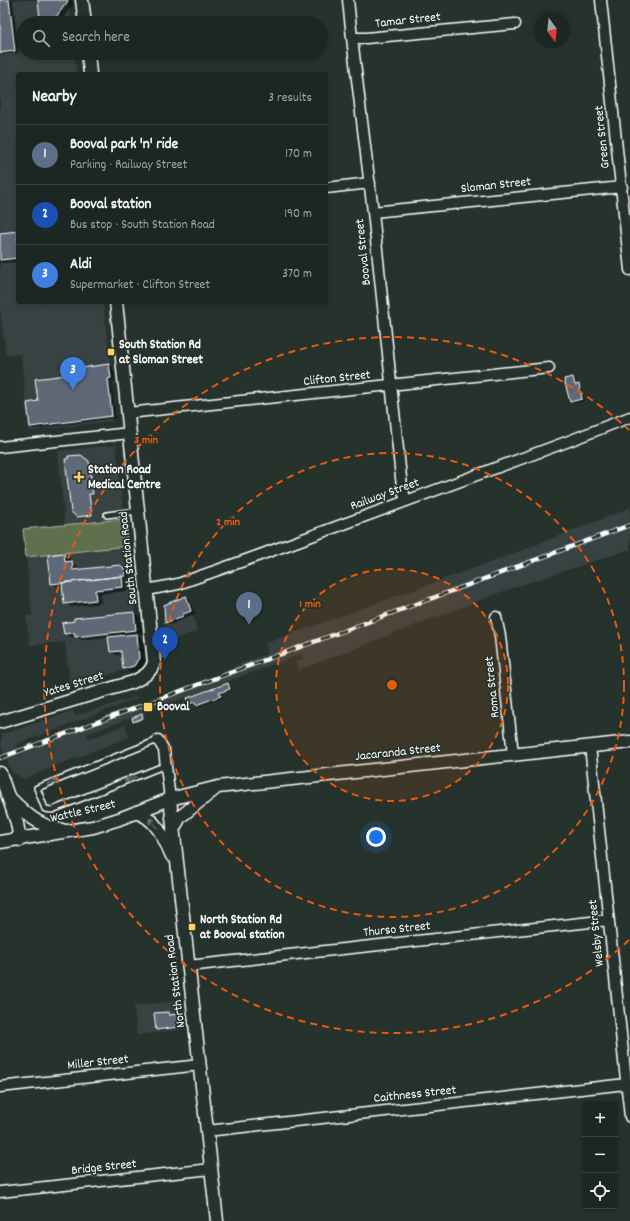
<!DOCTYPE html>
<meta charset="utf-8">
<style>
body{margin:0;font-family:Dekko,sans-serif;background:#29322f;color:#f1f3f6}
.controls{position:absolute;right:12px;bottom:12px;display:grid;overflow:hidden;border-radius:4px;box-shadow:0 2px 6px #0003}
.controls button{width:36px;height:36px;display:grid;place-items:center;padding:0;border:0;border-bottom:1px solid #3a4340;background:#1c2622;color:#f1f3f6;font:20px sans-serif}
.compass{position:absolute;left:534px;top:12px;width:36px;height:36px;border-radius:50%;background:#1c2622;box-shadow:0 2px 6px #0003;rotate:165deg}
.you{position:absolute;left:376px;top:837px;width:14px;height:14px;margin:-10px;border:3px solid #fff;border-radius:50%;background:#1a73e8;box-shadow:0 0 0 6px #1a73e833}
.badge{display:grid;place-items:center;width:26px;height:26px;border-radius:50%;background:#ffd166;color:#fff;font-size:13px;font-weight:700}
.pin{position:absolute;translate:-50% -33px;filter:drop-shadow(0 1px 2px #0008)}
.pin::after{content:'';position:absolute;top:21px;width:14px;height:12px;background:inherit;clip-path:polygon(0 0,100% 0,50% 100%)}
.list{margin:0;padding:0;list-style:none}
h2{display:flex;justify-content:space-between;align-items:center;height:52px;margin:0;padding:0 16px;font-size:17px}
h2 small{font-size:13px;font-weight:400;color:#a0a5a5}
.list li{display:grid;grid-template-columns:26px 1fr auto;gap:12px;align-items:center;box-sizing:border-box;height:60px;padding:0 16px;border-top:1px solid #3a4340}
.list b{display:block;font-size:15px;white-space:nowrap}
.list p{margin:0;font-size:13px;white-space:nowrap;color:#a0a5a5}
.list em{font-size:13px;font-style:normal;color:#a0a5a5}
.icon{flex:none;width:22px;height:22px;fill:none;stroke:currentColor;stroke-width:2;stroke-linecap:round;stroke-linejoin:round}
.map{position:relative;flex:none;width:630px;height:1221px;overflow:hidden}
.search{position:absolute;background:#1c2622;box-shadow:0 2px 6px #0003;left:16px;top:16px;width:312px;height:44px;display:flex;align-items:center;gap:10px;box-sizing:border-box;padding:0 14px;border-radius:22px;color:#a0a5a5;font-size:15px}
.panel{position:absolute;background:#1c2622;box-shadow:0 2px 6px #0003;left:16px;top:72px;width:312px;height:232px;border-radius:4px}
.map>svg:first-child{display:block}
.built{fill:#374343}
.green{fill:#606f50;stroke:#b0b7a8}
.shadow{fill:#0007}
.building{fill:#5f6876;stroke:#fff}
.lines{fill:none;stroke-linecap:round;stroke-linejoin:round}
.service-casing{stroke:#fff;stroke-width:8}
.minor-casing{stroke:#fff;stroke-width:13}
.tertiary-casing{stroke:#fff;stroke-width:15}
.service{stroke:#26332d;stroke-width:5}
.minor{stroke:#26332d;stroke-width:10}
.tertiary{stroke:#26332d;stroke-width:12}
.rail-casing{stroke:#fff;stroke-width:4.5}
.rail{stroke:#26332d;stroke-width:3;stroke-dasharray:9;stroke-linecap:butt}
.oneway{stroke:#727a76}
.ring{fill:none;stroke:#e8590c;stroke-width:2;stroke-dasharray:7 5}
.poi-dot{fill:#ffd166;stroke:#26332d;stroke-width:1.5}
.labels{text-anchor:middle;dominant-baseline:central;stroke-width:3.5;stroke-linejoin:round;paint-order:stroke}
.street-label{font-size:13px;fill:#fff;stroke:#26332d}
.poi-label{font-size:13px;font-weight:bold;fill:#fff;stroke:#26332d;text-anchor:start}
.centre{fill:#e8590c;stroke:#26332d;stroke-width:2}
.ring-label{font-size:12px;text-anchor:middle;font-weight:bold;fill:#e8590c;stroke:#26332d;stroke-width:3.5;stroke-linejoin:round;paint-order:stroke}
</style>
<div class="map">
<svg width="630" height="1221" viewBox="0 0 630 1221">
<rect width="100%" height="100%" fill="#26332d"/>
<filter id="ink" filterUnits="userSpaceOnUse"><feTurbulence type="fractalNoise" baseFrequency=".025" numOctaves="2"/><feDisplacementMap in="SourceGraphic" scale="8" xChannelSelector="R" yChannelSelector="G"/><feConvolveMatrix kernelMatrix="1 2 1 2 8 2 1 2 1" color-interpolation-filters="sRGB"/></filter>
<g filter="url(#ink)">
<!-- built -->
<path class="built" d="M0,0H68L71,23H23V53H74L77,74H18V302H103L116,415L111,421L29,431L21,354L6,355L0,308Z
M116,445L124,519L65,525L58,451Z
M630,508V549L501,592L299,670L295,662L303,659L301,654L87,734L89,739L125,725L129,737L23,779L11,771L1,745L2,734L73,711L75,716L136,697H141L17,744L19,749L234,669V666L267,654L266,643L497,560Z
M128,546L140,659L135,667L70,686L65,642L30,645L26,616L32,615L26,557Z
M188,595L197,631L168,642L164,603Z
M177,1001L180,1030L137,1035L134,1006Z"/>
<!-- green -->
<path class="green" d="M124,519L128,546L26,557L23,529Z"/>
<!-- shadow -->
<path class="shadow" d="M0,0H13L19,53L0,55Z
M39,0H73V5L62,20L47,22L41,18Z
M18,232V262L3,263L0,262V234Z
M109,365L113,368L115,380L112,381L116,418L35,429L30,426L39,402L83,374Z
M573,378L575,379L577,385L581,387L584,401L573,403L570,402Z
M82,457L90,462L93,494H90L92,515L79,517Z
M63,554L70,558V563L78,566V570L122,566L130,572L131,579H127L128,591L100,594L101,603L71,607L65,603L63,586L58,587L52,583Z
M186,597L190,600L195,614L187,617V618L170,625L166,622Z
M134,613L140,616L142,633L136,634L143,638L145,662L141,669L130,672L124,668L123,655H117L111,652L109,637L82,640L77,637H71L65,634L75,622V619Z
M228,684L231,686L232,690L222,694L223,698L199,706L196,704L193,705L190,703Z
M169,1013L172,1016L178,1015L180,1016L182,1028L160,1031L157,1029Z"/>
<!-- building -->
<path class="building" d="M0,0H9L15,51L0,53Z
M38,0H67L68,1L56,17L40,19Z
M18,231V258L0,260V233Z
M109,364L111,378L108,379L112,416L30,427L27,403L38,401L35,379L81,373V368Z
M573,377L575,385L579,384L582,399L570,402L564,379Z
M81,455L89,461L93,494H89L92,515L77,517L71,512L65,459H68V456Z
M64,553L65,562L72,561L73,570L120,565L124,568L125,576L51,584L48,555Z
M122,576L123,587L95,590L96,600L64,604L62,583Z
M186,596L191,611L183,614V616L165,623L164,605Z
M134,612L136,630L75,637V633L64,634L62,623L74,621V618Z
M137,634L139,658L134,666L123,669L121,651L110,652L108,637Z
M228,683L230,689L219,693L221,696L196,705L195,702L189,704L187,698Z
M142,714L143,718L133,722L132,718Z
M169,1012V1015L178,1014L179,1027L156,1030L154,1013Z"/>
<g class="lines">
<!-- service casing -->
<g class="service-casing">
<path id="service" d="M107,515L137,511
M158,740L37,788L45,809L52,810L166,765"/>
</g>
<!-- minor casing -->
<g class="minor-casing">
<path id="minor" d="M348,0L352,38L373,212L402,487L406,501
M601,0L630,270
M352,38H366L515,24
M326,188L370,183
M373,212L622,187
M128,413L549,368
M0,447L130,433
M147,590L178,584L249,559L569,441L630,417
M496,617L500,636L513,754
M158,740L164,750L170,799
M590,746L630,1117
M188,966L609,920
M0,1087L200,1065
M207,1131L626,1084
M0,1192L211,1169"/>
</g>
<!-- tertiary casing -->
<g class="tertiary-casing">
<path id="tertiary" d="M82,0L85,23
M88,53L90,74
M0,722L133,682C143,677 151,673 154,662L116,302
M0,773L17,823L20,840
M8,796C25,813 37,826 62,830
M170,799L217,1221
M136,812C156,818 164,838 172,856
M173,830L180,817L215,789
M0,842L93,827L119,819L170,799L218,787L630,742"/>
</g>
<!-- service -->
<use href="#service" class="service"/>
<!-- minor -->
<use href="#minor" class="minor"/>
<!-- tertiary -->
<use href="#tertiary" class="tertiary"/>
<!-- rail casing -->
<g class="rail-casing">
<path id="rail" d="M0,758L630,525"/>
</g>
<!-- rail -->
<use href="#rail" class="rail"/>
</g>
<!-- one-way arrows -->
<defs><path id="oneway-shaft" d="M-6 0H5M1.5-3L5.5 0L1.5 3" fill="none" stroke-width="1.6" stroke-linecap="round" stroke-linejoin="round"/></defs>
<g class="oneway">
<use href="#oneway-shaft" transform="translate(130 779) rotate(158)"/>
<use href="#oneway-shaft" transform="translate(53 782) rotate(-22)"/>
<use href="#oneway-shaft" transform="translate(153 823) rotate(-131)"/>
</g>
</g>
<!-- distance rings -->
<circle cx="392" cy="685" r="116" fill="#e8590c" fill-opacity=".12"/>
<g class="ring">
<circle cx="392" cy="685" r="116"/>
<circle cx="392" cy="685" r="232"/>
<path d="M629 940A348 348 0 1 1 629 430"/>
</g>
<!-- markers -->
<g class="poi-dot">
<rect x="107" y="348" width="8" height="8" rx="2"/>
<path d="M77 471h4v4h4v4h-4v4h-4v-4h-4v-4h4z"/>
<rect x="143" y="702" width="10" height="10" rx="2"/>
<rect x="188" y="923" width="8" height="8" rx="2"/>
</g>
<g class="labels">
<!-- street labels -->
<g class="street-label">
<text transform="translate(408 21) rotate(-6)">Tamar Street</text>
<text transform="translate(603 137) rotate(-96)">Green Street</text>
<text transform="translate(496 186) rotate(-6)">Sloman Street</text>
<text transform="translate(364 252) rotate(-96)">Booval Street</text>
<text transform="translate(337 379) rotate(-6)">Clifton Street</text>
<text transform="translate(385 495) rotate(-20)">Railway Street</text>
<text transform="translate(129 558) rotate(-96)">South Station Road</text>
<text transform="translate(74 685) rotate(-17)">Yates Street</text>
<text transform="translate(493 687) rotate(-96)">Roma Street</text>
<text transform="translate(398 753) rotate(-6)">Jacaranda Street</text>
<text transform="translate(83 812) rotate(-13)">Wattle Street</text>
<text transform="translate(397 930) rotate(-6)">Thurso Street</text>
<text transform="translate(597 933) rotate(-96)">Welsby Street</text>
<text transform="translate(176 981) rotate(-97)">North Station Road</text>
<text transform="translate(98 1063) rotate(-6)">Miller Street</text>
<text transform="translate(415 1095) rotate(-6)">Caithness Street</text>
<text transform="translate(104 1168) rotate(-6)">Bridge Street</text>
</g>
<!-- poi labels -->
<g class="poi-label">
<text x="119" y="345">South Station Rd<tspan x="119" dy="15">at Sloman Street</tspan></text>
<text x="88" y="470">Station Road<tspan x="88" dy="15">Medical Centre</tspan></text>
<text x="157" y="707">Booval</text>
<text x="200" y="920">North Station Rd<tspan x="200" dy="15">at Booval station</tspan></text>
</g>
</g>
<circle cx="392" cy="685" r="6" class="centre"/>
<g class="ring-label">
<text x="146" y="443">3 min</text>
<text x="228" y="525">2 min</text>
<text x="310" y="607">1 min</text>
</g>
</svg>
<div class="controls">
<button>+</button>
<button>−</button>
<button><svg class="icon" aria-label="locate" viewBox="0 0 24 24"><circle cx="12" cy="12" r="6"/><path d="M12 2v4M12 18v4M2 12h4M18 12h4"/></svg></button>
</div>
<svg class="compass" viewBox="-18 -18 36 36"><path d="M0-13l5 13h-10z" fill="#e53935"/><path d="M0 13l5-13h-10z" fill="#a0a5a5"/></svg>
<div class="you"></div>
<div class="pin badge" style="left:249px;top:625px;background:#5c6f8a">1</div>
<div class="pin badge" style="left:165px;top:660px;background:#1a4fb4">2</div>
<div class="pin badge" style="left:73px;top:390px;background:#3f7fe0">3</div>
<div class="search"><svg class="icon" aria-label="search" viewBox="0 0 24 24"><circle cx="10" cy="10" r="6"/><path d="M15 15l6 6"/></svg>Search here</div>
<section class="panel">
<h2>Nearby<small>3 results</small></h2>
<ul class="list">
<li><span class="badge" style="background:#5c6f8a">1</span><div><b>Booval park 'n' ride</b><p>Parking · Railway Street</p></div><em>170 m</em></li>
<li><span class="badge" style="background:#1a4fb4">2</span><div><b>Booval station</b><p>Bus stop · South Station Road</p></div><em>190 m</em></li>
<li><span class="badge" style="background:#3f7fe0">3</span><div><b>Aldi</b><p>Supermarket · Clifton Street</p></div><em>370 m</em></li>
</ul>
</section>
</div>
